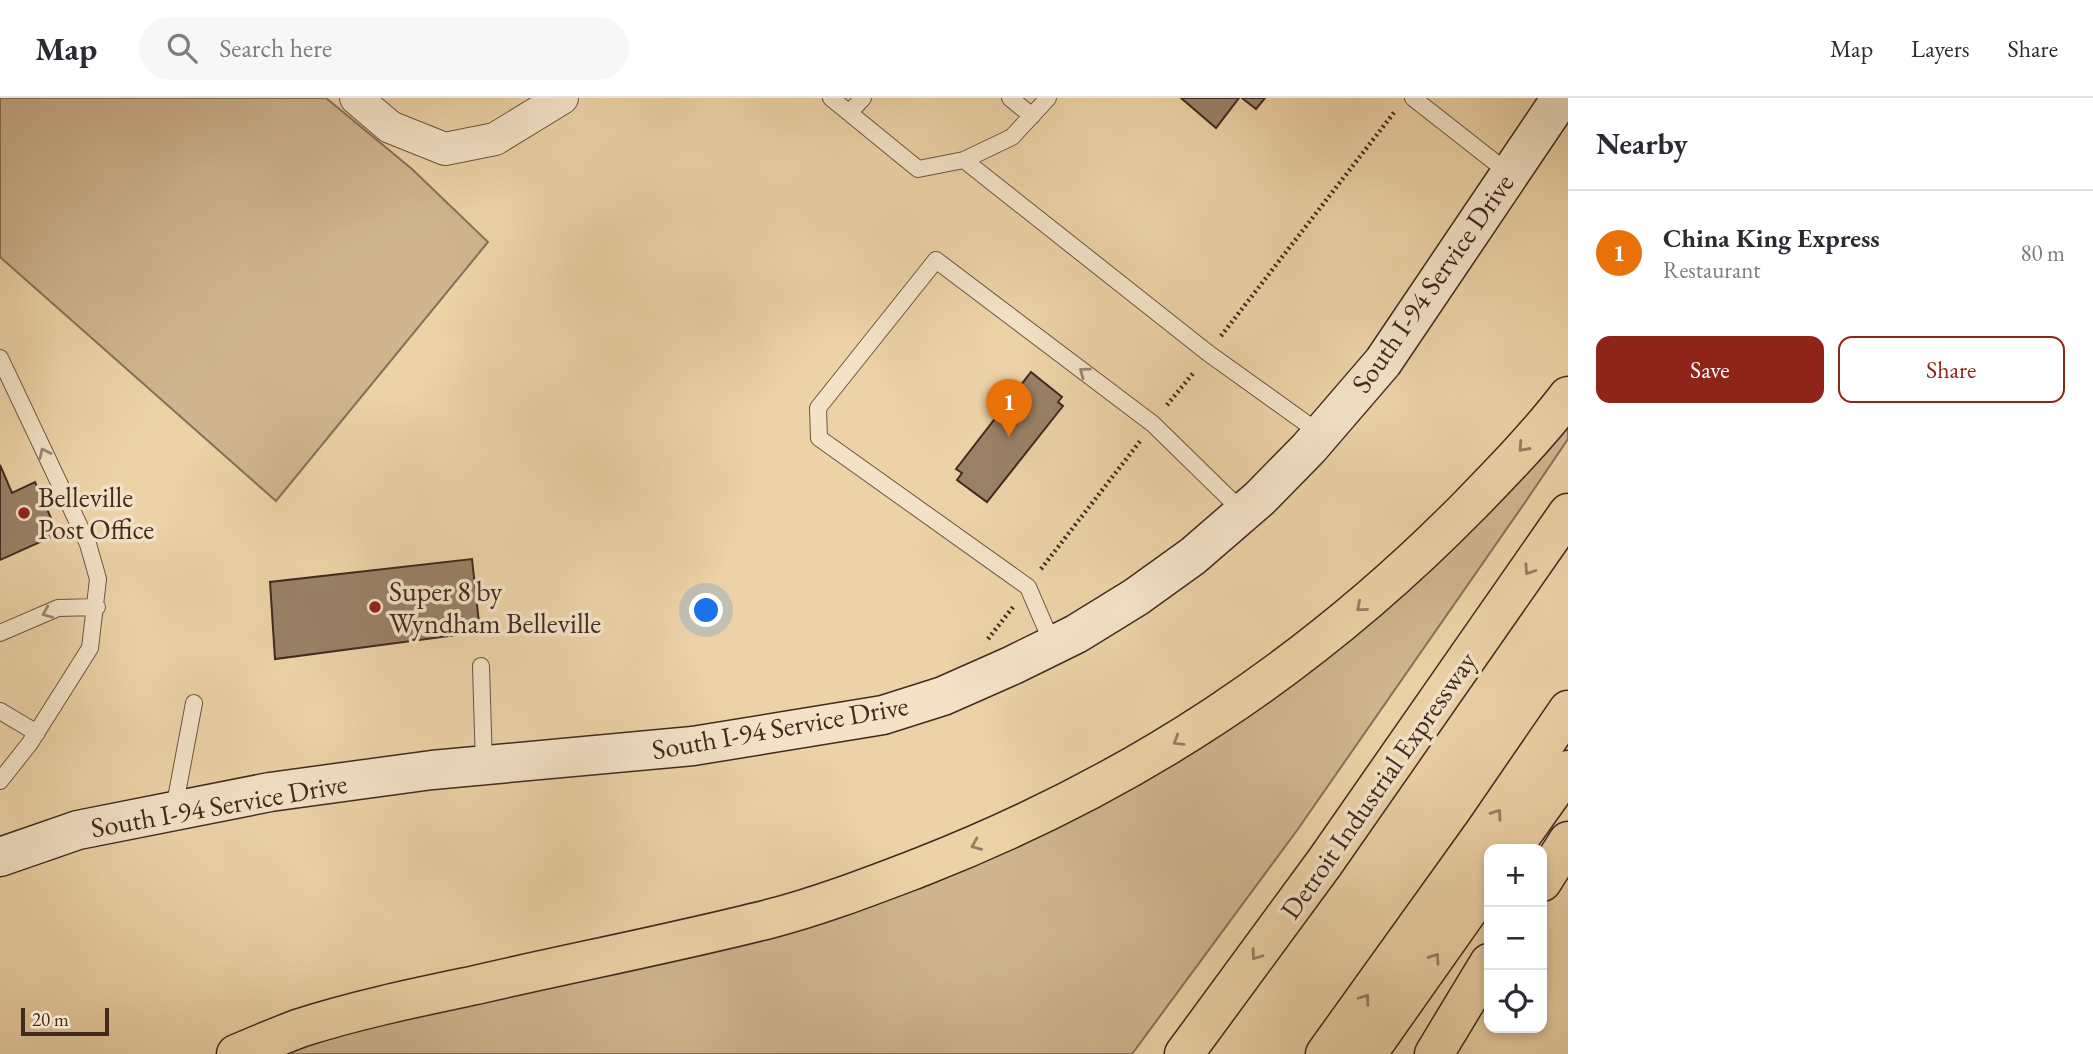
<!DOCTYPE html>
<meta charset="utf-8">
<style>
body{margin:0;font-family:"EB Garamond",serif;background:#f7f7f7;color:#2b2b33}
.controls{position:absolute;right:21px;bottom:21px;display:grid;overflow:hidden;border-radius:14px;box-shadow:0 4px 10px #0003}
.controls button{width:63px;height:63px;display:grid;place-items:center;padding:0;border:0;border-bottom:2px solid #e1e1e2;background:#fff;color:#2b2b33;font:35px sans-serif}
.scale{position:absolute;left:21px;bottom:18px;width:88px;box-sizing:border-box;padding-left:7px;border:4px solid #412a1f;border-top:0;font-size:19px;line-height:24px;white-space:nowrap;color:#412a1f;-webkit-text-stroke:5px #f3e2c6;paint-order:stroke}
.you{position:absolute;left:707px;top:513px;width:24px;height:24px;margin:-18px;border:5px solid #fff;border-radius:50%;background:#1a73e8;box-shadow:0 0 0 10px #1a73e833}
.badge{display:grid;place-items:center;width:46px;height:46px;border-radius:50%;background:#8f2418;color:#fff;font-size:23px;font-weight:700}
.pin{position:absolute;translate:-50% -58px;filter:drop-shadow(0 2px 4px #0008)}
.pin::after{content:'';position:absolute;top:37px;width:24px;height:21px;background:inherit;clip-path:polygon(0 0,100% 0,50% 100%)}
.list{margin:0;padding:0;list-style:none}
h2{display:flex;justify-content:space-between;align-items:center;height:91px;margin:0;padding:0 28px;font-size:30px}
h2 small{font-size:23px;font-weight:400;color:#7c7c81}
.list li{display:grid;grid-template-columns:46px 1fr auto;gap:21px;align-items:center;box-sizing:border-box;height:126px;padding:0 28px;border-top:2px solid #e1e1e2}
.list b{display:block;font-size:26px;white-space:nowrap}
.list p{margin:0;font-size:23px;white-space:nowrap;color:#7c7c81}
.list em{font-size:23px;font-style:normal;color:#7c7c81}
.actions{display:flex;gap:14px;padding:21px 28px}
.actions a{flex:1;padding:16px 0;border:2px solid #8f2418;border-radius:14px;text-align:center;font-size:24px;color:#8f2418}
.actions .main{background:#8f2418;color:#fff}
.icon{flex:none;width:38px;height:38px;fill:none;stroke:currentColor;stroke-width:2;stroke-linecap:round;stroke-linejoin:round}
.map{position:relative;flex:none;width:1568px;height:956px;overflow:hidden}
header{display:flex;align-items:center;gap:42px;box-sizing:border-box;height:98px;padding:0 35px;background:#fff;border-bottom:2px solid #e1e1e2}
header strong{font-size:33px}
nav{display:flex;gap:38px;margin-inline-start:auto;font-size:24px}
.search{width:490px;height:63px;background:#f7f7f7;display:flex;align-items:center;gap:18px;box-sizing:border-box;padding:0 24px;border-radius:38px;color:#7c7c81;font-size:26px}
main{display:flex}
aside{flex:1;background:#fff}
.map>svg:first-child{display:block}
.green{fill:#d0b590;stroke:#887058;stroke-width:2}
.building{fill:#9a8166;stroke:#412a1f;stroke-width:2}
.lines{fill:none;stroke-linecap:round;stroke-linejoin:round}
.lane-casing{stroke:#6c5441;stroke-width:18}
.street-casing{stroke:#6c5441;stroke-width:34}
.secondary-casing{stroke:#412a1f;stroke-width:41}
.highway-casing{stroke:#412a1f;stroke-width:41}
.path{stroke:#412a1f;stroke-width:4.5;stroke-dasharray:2 3.5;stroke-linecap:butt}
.lane{stroke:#f3e2c6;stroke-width:16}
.street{stroke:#f3e2c6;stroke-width:32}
.secondary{stroke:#f3e2c6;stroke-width:38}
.highway{stroke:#edd2a7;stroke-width:38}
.oneway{stroke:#9a8672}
.oneway2{stroke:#977e63}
.poi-dot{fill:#8f2418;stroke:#f3e2c6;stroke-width:2.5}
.labels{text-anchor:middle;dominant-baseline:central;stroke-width:7;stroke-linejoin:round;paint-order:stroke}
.street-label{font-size:28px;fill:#412a1f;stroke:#f3e2c6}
.poi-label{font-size:28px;fill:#412a1f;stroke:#f3e2c6;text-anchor:start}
</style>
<header>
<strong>Map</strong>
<div class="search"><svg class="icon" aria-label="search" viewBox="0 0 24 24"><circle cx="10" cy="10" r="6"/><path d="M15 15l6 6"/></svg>Search here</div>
<nav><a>Map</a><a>Layers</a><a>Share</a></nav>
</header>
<main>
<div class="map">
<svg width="1568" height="956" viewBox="0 0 1568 956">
<rect width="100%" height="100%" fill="#edd2a7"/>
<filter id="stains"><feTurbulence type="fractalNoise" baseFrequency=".00286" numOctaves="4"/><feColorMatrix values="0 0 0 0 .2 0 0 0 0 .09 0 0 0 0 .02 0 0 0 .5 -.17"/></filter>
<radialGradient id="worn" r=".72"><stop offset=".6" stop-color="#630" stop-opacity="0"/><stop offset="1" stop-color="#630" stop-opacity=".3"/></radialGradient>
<!-- green -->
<path class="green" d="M0,0H326L412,71L488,144L276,403L0,159Z
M1568,322V341L1526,403L1298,731L1132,956H279L295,948L1049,731Z"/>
<!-- building -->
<path class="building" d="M1181,0H1239L1216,30Z
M1242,0H1265L1256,11Z
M1031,274L1062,299L1058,304L1063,308L987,404L957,382L962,375L956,371Z
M0,367L12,395L35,384L58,436L0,462Z
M472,461L480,534L275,561L270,484Z"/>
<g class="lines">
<!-- lane casing -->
<g class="lane-casing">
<path id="lane" d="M831,0L918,71L964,62L1012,39L1048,0
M1010,0L1032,18
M1413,0L1510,76
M849,15L863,0
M964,62L1208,255L1321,336
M0,260L88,446L98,481L90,550L30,645L0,683
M0,535L58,510L97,509
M1053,547L1028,489L819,340L818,310L936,162L1153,326L1243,414
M481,568L484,668
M0,613L37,635
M174,711L194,605"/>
</g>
<!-- street casing -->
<g class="street-casing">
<path id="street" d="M356,0L390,29L445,51L495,41L562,0"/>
</g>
<!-- secondary casing -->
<g class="secondary-casing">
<path id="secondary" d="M0,759L78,732L270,694L432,672L693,648L883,617L943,598L1013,567L1076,536L1136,499L1193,458L1260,400L1309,350L1383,264L1561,0"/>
</g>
<!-- highway casing -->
<g class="highway-casing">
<path id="highway" d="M1512,751L1568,672
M1542,784L1568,743
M236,956C257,947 279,938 300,930C356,912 414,900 471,888C570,865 670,846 769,821C820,808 871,788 921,769C1133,686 1311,569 1471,406C1504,372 1539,336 1568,298
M1184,956L1325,764L1568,415
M1325,956L1485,733L1568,612
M1367,956L1489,783
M1434,956L1489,865"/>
</g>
<!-- path -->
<path class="path" d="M1221,238L1396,12
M1167,307L1195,273
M1041,471L1141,342
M988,541L1013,509"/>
<!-- lane -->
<use href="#lane" class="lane"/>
<!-- street -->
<use href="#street" class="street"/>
<!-- secondary -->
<use href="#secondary" class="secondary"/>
<!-- highway -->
<use href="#highway" class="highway"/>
</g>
<!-- one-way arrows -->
<defs><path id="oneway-chevron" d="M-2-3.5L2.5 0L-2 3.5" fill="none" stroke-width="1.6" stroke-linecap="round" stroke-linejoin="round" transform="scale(1.75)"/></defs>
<g class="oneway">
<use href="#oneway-chevron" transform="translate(1084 274) rotate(-143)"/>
<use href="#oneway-chevron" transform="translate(44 355) rotate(-115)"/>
<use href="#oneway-chevron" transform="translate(47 515) rotate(157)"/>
</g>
<g class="oneway2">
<use href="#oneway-chevron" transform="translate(1523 349) rotate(132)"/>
<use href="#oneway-chevron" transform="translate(1529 472) rotate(124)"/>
<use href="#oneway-chevron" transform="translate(1361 509) rotate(139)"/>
<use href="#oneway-chevron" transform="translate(1178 643) rotate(148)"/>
<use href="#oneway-chevron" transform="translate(1497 716) rotate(-55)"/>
<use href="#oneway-chevron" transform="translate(976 747) rotate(158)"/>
<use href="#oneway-chevron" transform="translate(1256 857) rotate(126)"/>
<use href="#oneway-chevron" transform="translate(1435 860) rotate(-55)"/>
<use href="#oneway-chevron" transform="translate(1365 901) rotate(-54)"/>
</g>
<!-- markers -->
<g class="poi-dot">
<circle cx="24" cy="415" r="7"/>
<circle cx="375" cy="509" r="7"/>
</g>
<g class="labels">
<!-- street labels -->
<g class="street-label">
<text transform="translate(1432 185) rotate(-55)">South I-94 Service Drive</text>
<text transform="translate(780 629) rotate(-10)">South I-94 Service Drive</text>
<text transform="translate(1378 687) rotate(-55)">Detroit Industrial Expressway</text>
<text transform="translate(219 707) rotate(-10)">South I-94 Service Drive</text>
</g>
<!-- poi labels -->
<g class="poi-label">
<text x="38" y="399">Belleville<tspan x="38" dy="32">Post Office</tspan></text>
<text x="389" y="493">Super 8 by<tspan x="389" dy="32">Wyndham Belleville</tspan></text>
</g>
</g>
<rect width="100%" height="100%" filter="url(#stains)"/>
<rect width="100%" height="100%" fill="url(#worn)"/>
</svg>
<div class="controls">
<button>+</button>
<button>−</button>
<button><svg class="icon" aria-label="locate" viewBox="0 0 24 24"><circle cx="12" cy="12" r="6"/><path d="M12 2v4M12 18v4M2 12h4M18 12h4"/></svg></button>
</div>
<div class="scale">20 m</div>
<div class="you"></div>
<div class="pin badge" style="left:1009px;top:339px;background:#e8710a">1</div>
</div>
<aside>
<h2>Nearby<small></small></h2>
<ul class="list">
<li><span class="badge" style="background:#e8710a">1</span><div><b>China King Express</b><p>Restaurant</p></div><em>80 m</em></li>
</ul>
<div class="actions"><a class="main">Save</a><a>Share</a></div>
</aside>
</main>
